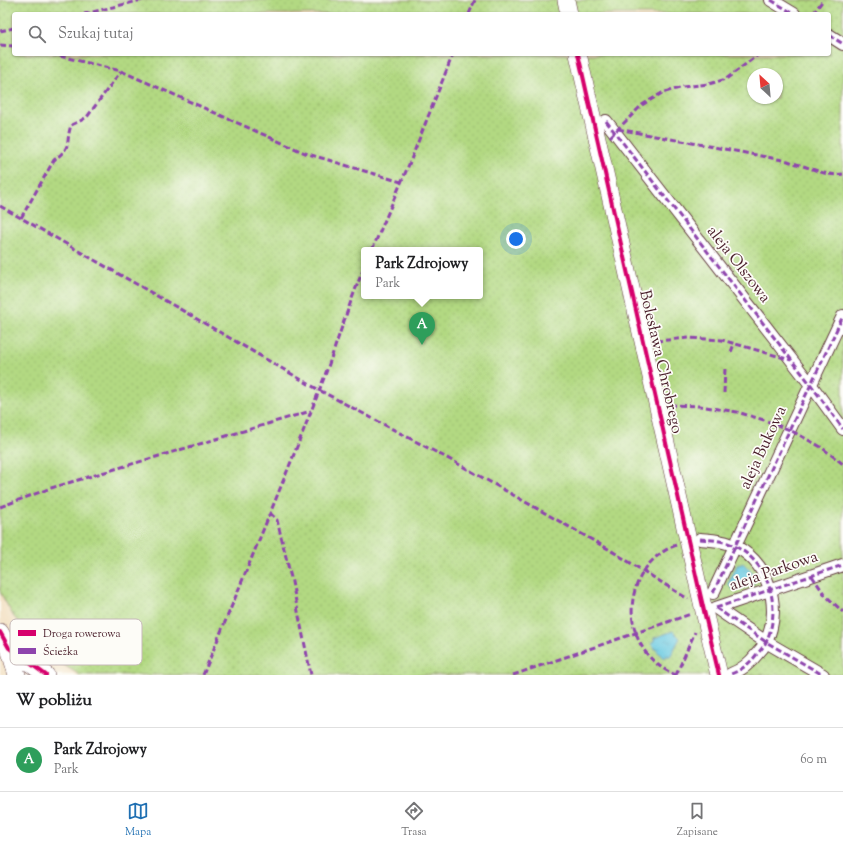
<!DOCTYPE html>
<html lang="pl">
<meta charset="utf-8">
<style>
body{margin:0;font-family:"Sorts Mill Goudy",serif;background:#f6f6f6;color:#202124}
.compass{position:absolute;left:747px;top:68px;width:36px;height:36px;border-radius:50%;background:#fff;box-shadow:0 1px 3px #0004;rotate:334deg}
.you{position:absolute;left:516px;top:239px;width:14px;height:14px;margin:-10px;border:3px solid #fff;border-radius:50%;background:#1a73e8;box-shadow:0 0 0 6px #1a73e833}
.badge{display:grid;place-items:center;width:26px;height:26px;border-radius:50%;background:#1f6fb2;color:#fff;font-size:13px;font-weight:700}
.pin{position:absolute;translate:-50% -33px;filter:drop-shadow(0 1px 2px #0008)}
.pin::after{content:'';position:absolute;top:21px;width:14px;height:12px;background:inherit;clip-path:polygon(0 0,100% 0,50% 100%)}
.popup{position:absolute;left:361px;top:247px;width:122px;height:52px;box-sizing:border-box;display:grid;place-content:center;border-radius:4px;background:#fff;filter:drop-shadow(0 1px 3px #0005);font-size:13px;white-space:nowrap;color:#757577}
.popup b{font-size:15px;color:#202124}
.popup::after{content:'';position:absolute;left:50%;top:100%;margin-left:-8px;border:8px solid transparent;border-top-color:#fff}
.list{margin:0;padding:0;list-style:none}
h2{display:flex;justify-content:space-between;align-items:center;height:52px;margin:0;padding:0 16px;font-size:17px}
h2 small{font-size:13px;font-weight:400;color:#757577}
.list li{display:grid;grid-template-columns:26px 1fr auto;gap:12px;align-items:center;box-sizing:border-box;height:64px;padding:0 16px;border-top:1px solid #e0e0e0}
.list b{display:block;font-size:15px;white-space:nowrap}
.list p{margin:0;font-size:13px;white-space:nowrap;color:#757577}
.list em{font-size:13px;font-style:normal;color:#757577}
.icon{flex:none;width:22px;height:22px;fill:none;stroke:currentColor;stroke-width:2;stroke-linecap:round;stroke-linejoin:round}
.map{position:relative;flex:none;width:843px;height:675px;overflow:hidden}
.search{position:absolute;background:#fff;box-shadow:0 1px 3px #0004;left:12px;right:12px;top:12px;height:44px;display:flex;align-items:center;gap:10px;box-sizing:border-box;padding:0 14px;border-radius:4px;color:#757577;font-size:15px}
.sheet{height:116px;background:#fff}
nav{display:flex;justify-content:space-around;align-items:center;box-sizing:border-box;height:56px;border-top:1px solid #e0e0e0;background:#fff;font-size:11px;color:#757577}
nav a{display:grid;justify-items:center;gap:2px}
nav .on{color:#1f6fb2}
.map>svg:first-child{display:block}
.park{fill:url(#park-dots);stroke:#7e7c56;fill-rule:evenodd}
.water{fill:url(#water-ripples);stroke:#567386}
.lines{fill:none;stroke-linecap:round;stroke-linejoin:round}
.pedestrian-casing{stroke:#633c41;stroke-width:14}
.minor-casing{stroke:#633c41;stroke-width:18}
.pedestrian{stroke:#fff;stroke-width:12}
.minor{stroke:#fff;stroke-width:17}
.quiet{stroke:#8e44ad;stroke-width:3;stroke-dasharray:6 3;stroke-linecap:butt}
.cycleway-casing{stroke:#fdfcf7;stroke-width:6}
.cycleway{stroke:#d6006c;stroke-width:4}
.labels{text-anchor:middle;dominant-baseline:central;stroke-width:3.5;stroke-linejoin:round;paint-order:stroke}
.street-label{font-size:16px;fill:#4a1f2b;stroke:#fdfcf7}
.key{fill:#fdfcf7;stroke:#c7baba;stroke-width:1}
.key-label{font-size:11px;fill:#4a1f2b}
</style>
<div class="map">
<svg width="843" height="675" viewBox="0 0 843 675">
<defs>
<pattern id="park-dots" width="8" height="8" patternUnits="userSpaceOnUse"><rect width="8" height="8" fill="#b2d982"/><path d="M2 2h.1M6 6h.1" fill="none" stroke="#9bba70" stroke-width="1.8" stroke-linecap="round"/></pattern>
<pattern id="water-ripples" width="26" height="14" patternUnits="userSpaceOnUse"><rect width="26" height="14" fill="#62c7e0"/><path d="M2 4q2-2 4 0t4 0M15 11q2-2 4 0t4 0" fill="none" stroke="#57aac0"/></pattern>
</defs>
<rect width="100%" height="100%" fill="#fdfcf7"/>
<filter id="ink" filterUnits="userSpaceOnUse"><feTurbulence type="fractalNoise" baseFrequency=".025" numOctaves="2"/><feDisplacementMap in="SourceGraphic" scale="8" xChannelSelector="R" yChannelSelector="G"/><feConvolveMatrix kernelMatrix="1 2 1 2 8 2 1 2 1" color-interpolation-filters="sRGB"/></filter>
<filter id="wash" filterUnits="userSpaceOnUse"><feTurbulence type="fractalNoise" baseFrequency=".012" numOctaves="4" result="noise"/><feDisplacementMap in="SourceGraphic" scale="16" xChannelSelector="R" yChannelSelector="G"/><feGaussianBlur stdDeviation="0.9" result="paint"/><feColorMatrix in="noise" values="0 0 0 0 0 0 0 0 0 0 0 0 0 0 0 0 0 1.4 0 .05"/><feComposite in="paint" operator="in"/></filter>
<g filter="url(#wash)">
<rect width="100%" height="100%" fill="#f2dfc0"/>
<!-- park -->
<path class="park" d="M0,0H843V675H80L53,658L14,617L0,592ZM14,14H829V54H14ZM753,74H777V98H753ZM364,250H480V296H364Z"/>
<!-- water -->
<path class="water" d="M743,563L751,571L756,578L754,580V584L734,591L728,584L737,565L741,564Z
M673,631L680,638L670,657L668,656L663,658L651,644L654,641V638Z"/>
</g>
<g filter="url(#ink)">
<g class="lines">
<!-- pedestrian casing -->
<g class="pedestrian-casing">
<path id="pedestrian" d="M771,0L794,14
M829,35L843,44
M606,121L811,385L843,429
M700,539C711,540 720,540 730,544C768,559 783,606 766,642C764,646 761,650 757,654C750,663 742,670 731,674
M713,593L843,316
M716,608L843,565
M716,608L766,642L823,675"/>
</g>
<!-- minor casing -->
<g class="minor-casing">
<path id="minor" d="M566,0L569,14
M578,54L704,611L719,675
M0,632L9,648L46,675
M9,648L17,675"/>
</g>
<!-- pedestrian -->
<use href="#pedestrian" class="pedestrian"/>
<!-- minor -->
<use href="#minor" class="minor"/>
<!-- quiet -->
<path class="quiet" d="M771,0L794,14
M84,14L142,0
M469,14L475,0
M813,14L823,0
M0,31L14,28
M829,35L843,44
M0,45L14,46
M51,54L121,71L305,153L401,182
M606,121L811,385L843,429
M618,129L788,161C796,164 804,166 812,169C823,173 831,176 843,174
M610,137L642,105L662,93L683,87L709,84L726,79L759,54
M0,206L185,312L319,390L462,466L610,550L688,599
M21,218L54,160C73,146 65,144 71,125L80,121L87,117L121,71
M372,250L410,162L453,54
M656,341L689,338L722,340L791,360
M731,352L734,344
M724,393L725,367
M670,405L700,406L737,412L764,420L790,430L821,447L843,464
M0,507L51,488L311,411
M270,513L277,520L292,582L311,675
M700,539C711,540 720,540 730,544C768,559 783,606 766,642C764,646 761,650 757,654C750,663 742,670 731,674
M676,545C618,568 617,652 676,675
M812,576L825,595L843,612
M713,593L843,316
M716,608L843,565
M716,608L766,642L823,675
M203,675C242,581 282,486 319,391C335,350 347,308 364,268
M513,675L691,614
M676,675L695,632"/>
<!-- cycleway casing -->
<g class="cycleway-casing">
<path id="cycleway" d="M578,54L704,611L719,675
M0,632L9,648L46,675"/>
</g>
<!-- cycleway -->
<use href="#cycleway" class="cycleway"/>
</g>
</g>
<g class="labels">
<!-- street labels -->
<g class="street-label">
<text transform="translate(738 265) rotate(52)">aleja Olszowa</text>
<text transform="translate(660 362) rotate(77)">Bolesława Chrobrego</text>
<text transform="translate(764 448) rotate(-65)">aleja Bukowa</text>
<text transform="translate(774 572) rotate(-19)">aleja Parkowa</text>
</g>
</g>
<!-- legend -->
<rect x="10" y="619" width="132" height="46" rx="6" class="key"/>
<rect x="18" y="630" width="18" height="6" fill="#d6006c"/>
<rect x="18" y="648" width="18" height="6" fill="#8e44ad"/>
<g class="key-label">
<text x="43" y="637">Droga rowerowa</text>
<text x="43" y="655">Ścieżka</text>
</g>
</svg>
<svg class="compass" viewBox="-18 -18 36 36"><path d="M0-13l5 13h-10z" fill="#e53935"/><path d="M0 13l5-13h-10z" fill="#757577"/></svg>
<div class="you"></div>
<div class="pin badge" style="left:422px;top:345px;background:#2e9e5b">A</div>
<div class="popup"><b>Park Zdrojowy</b>Park</div>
<div class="search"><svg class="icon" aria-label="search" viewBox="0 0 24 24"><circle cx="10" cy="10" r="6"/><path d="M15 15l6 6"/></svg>Szukaj tutaj</div>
</div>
<section class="sheet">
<h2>W pobliżu<small></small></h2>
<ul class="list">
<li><span class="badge" style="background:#2e9e5b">A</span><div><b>Park Zdrojowy</b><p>Park</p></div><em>60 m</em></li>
</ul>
</section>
<nav>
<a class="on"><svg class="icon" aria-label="map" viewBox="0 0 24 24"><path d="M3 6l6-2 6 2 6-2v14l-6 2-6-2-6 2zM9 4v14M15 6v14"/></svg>Mapa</a>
<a><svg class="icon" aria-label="directions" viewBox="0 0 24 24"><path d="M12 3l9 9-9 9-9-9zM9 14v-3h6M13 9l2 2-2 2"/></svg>Trasa</a>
<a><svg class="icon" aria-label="saved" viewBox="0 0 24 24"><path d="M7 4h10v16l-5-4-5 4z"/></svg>Zapisane</a>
</nav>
